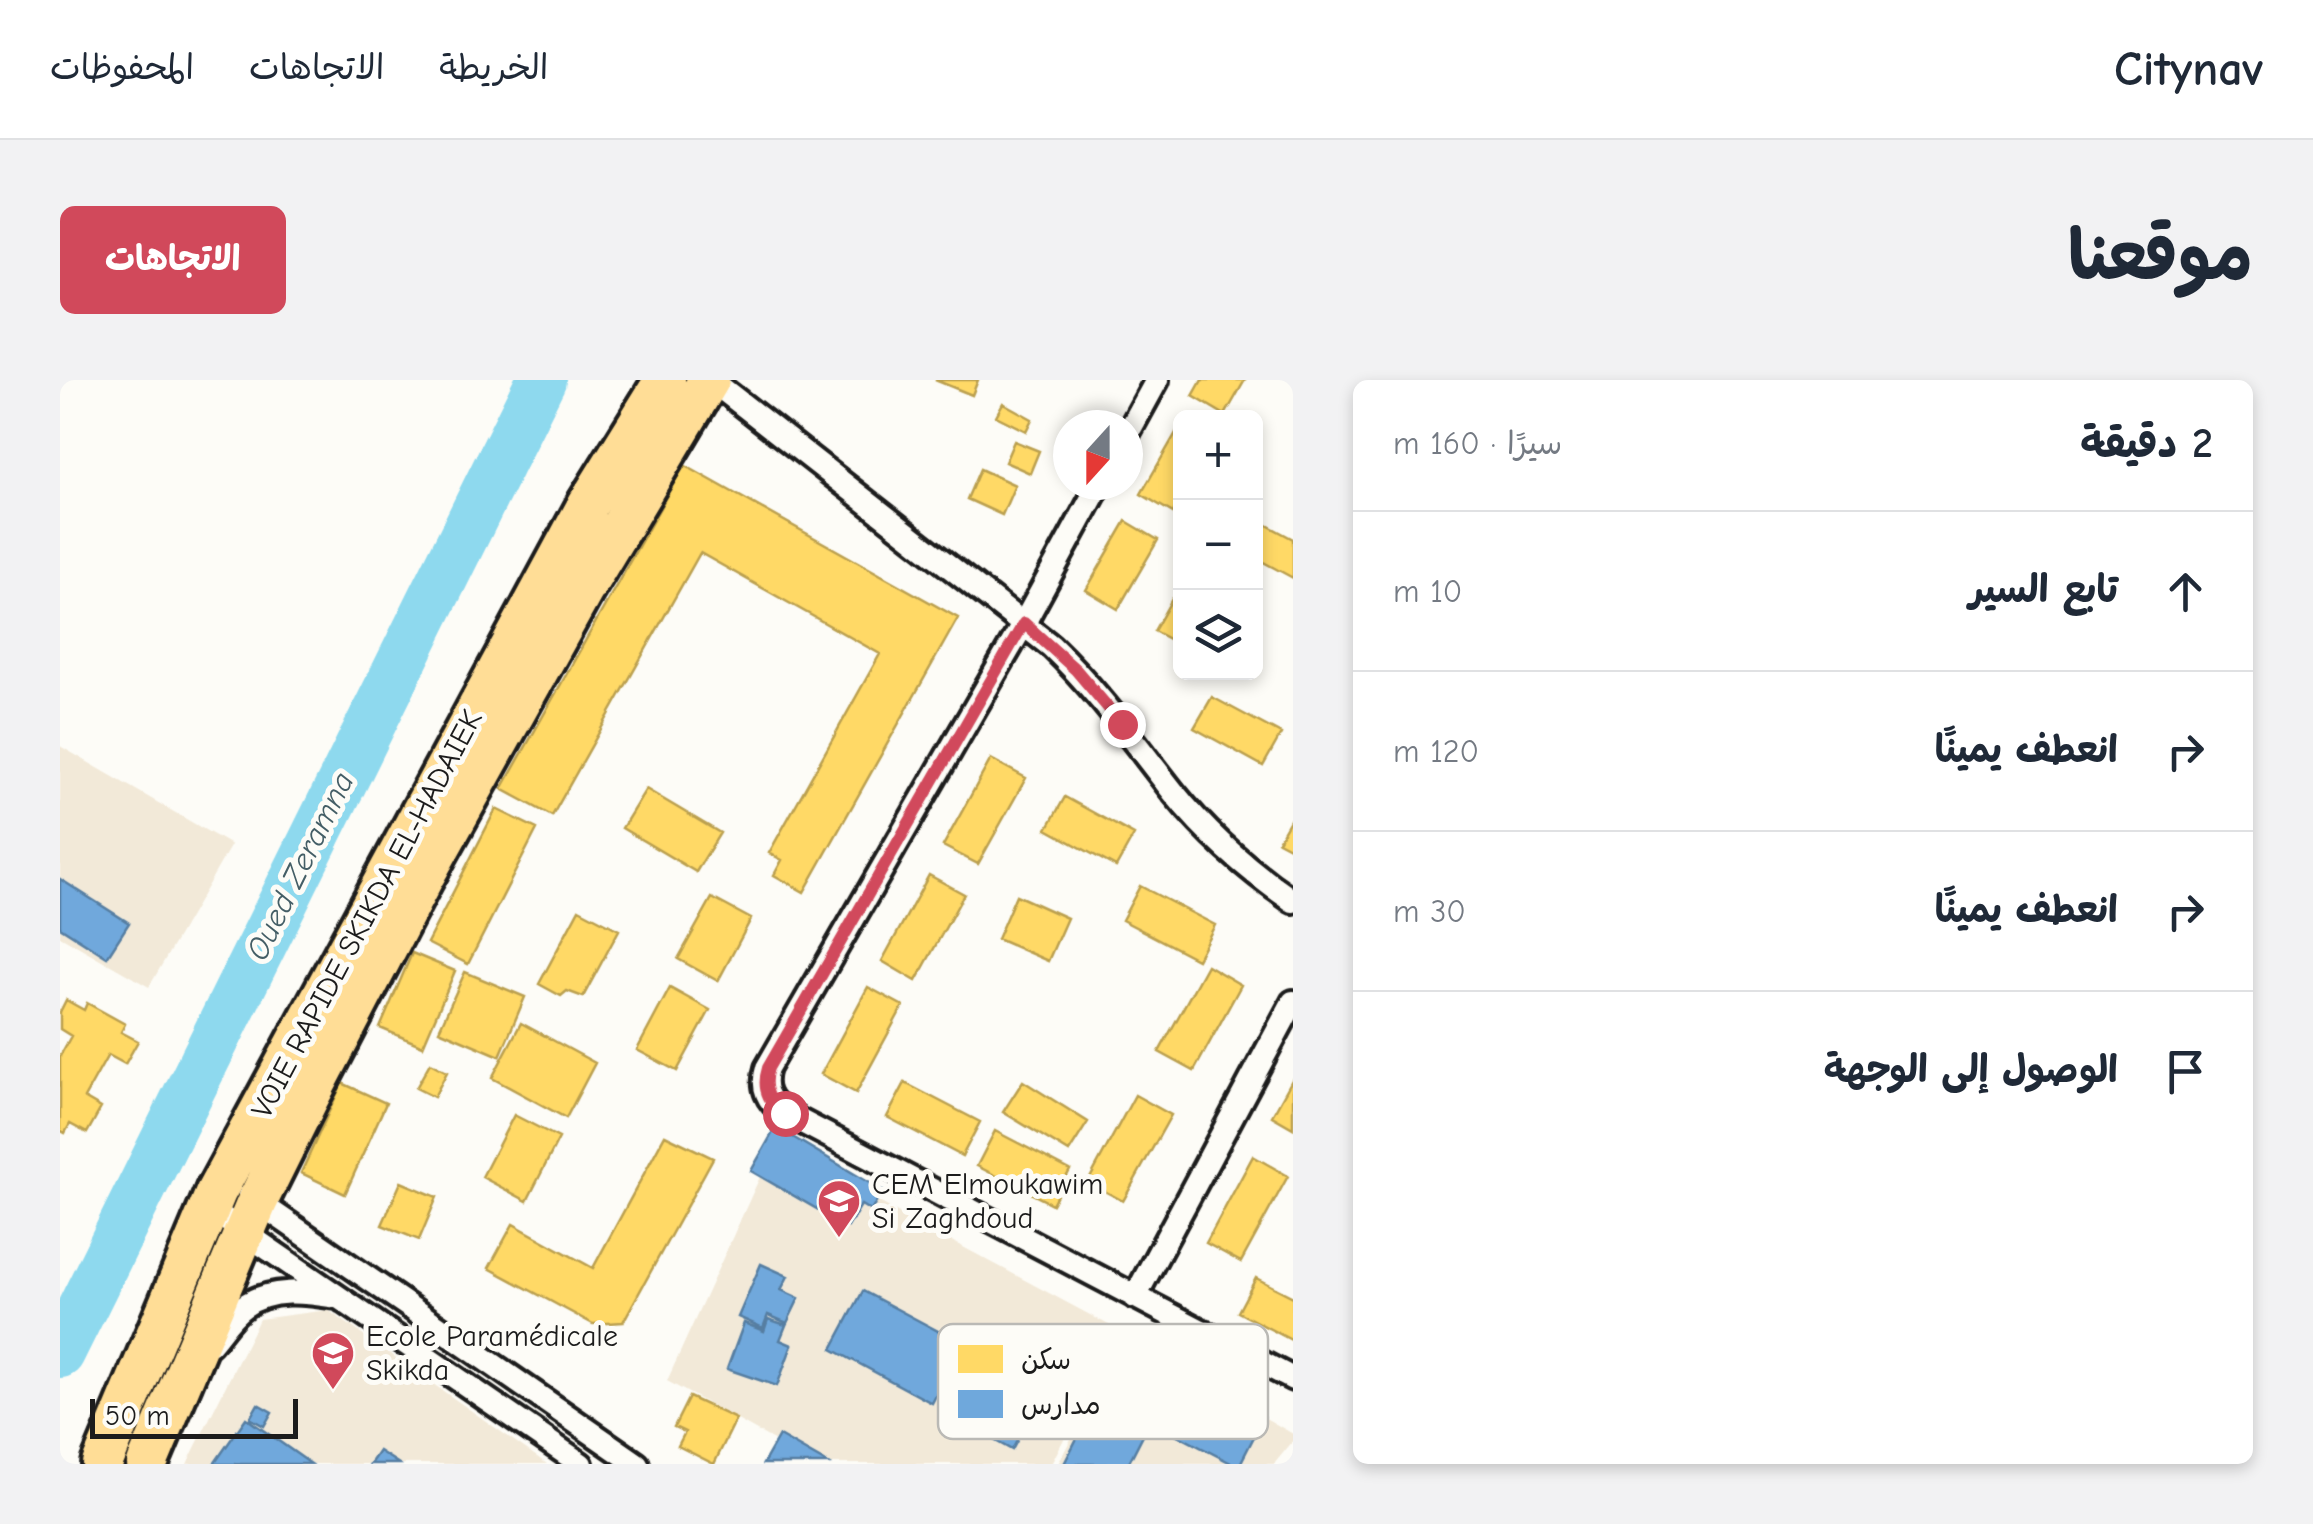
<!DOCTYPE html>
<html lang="ar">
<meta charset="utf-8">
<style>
body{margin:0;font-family:"Comic Neue","Playpen Sans Arabic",sans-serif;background:#f2f2f3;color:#1f2937;direction:rtl}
.controls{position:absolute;right:30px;top:30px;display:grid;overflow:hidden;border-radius:15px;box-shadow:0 5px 15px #0003}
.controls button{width:90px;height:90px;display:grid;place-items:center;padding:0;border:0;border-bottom:2px solid #e0e1e3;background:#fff;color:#1f2937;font:50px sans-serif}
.compass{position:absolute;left:993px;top:30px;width:90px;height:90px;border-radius:50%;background:#fff;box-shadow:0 5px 15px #0003;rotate:201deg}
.scale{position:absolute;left:30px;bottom:25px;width:208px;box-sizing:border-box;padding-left:10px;border:5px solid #1c1c1c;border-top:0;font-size:28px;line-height:35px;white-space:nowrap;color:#1c1c1c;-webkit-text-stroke:8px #fdfcf7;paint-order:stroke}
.stop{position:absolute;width:30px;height:30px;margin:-22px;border:8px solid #d1495b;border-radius:50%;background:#fff}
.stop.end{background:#d1495b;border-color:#fff;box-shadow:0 2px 10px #0008}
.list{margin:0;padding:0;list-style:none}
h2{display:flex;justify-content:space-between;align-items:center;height:130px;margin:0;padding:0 40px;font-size:42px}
h2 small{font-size:32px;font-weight:400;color:#747a83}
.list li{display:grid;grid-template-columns:65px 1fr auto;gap:30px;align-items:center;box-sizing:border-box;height:160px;padding:0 40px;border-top:2px solid #e0e1e3}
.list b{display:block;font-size:38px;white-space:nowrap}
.list em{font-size:32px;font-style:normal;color:#747a83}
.icon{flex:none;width:55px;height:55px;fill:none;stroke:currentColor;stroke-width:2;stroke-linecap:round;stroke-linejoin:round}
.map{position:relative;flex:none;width:1233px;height:1084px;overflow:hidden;direction:ltr;border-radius:15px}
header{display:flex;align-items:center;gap:60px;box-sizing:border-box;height:140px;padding:0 50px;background:#fff;border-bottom:2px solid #e0e1e3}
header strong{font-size:48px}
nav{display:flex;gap:55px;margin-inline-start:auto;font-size:35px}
.intro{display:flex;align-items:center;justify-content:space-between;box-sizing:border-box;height:240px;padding:0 60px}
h1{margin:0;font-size:70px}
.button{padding:25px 45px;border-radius:15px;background:#d1495b;color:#fff;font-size:35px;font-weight:700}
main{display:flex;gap:60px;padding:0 60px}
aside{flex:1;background:#fff;border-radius:15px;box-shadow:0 5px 15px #0003}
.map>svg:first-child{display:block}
.built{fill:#f2e9d8}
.homes{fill:#ffd966;stroke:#bba050;stroke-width:2.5}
.schools{fill:#6fa8dc;stroke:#567ea2;stroke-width:2.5}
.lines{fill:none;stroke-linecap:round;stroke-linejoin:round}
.river{stroke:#8ed9ee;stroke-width:50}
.street-casing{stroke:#1c1c1c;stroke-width:30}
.highway-casing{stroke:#1c1c1c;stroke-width:48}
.street{stroke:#fdfcf7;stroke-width:22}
.highway{stroke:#ffdd96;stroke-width:40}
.route{stroke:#d1495b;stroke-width:12}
.labels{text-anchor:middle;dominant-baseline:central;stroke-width:10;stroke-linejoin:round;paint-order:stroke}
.street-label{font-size:30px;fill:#1c1c1c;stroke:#fdfcf7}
.poi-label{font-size:30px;fill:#1c1c1c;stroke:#fdfcf7;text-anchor:start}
.water-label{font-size:32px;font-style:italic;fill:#445e66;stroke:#fdfcf7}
.key{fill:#fdfcf7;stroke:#bab9b5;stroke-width:2.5}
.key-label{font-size:28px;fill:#1c1c1c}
</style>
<header>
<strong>Citynav</strong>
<nav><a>الخريطة</a><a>الاتجاهات</a><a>المحفوظات</a></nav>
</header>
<div class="intro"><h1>موقعنا</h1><a class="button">الاتجاهات</a></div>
<main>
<aside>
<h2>2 دقيقة<small>سيرًا · 160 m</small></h2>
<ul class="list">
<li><svg class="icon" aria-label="ahead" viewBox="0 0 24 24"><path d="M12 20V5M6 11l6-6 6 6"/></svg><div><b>تابع السير</b></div><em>10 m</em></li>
<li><svg class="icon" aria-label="right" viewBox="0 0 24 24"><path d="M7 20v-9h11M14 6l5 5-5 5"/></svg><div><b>انعطف يمينًا</b></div><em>120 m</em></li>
<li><svg class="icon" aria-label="right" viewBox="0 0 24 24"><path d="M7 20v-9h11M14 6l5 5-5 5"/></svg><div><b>انعطف يمينًا</b></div><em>30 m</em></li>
<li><svg class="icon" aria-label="arrive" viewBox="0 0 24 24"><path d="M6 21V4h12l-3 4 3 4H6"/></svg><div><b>الوصول إلى الوجهة</b></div></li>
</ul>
</aside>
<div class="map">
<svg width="1233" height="1084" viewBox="0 0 1233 1084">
<rect width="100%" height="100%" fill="#fdfcf7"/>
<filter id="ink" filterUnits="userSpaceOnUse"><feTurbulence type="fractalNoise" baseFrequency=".01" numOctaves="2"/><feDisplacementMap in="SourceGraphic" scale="20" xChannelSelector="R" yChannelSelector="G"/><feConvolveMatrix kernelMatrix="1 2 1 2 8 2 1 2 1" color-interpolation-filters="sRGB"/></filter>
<g filter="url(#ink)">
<!-- built -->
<path class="built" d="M0,366L171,465L89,607L0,556Z
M714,766L1060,951L991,1084H719L726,1067L607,1001Z
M268,930L487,1084H127L199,939Z
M1064,956L1233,1054V1061L1214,1084H998Z"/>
<!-- homes -->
<path class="homes" d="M875,0H918L912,15Z
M1142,0H1185L1165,35L1133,16Z
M943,23L972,39L966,51L936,36Z
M1120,46V119L1113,133L1081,114Z
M954,61L979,71L970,93L945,82Z
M624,85L898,238L744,512L714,495L722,480L709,473L820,274L640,173L492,436L442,409Z
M920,89L955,105L942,135L907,119Z
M1196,139L1233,159V198L1196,178Z
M1066,141L1098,160L1058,229L1026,210Z
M1112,219L1120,224V265L1094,251Z
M1152,317L1221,354L1203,386L1134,348Z
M931,379L966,398L918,484L883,466Z
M586,409L660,453L636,492L562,448Z
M1005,417L1074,455L1056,487L987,449Z
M436,429L477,449L408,584L367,563Z
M1233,435V469L1218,461Z
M869,495L904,514L856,601L822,581Z
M1080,506L1155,545L1137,579L1062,540Z
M956,515L1007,538L988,581L937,559Z
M652,518L691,539L658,601L618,579Z
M519,529L559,550L523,617L507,611L501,616L479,604Z
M352,573L395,591L363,666L320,648Z
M1147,585L1181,605L1134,691L1099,672Z
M405,592L465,617L440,676L379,650Z
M808,607L843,626L796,713L761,694Z
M610,608L650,630L617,691L577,670Z
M6,620L24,630L27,623L65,644L61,652L78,661L65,684L48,675L24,718L41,728L27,753L10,744L5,753L0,750V676L11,656L0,649V632Z
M461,643L535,683L506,738L432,698Z
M370,683L387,692L374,717L356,708Z
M1233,698V748L1212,736Z
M963,701L1028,742L1009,772L943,732Z
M282,703L326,723L285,814L241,793Z
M845,703L920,742L902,776L827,737Z
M1075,715L1111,735L1063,821L1028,802Z
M454,735L499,758L467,821L422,797Z
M935,751L1010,790L992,824L917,786Z
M605,755L653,778L563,942L533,944L429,888L453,844L533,888Z
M1193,776L1228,796L1181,882L1146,863Z
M341,802L377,817L359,860L322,845Z
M1196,898L1233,917V961L1178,932Z
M629,1017L676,1039L654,1084L618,1066L625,1052L614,1047Z"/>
<!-- schools -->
<path class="schools" d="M0,499L69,543L47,577L0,547Z
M716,747L823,811L811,831L801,825L788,847L691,791Z
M701,884L728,896L721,910L739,918L727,943L708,935L703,948L678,937Z
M803,911L985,1008L952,1070L885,1033L895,1014L881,1006L872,1023L772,969Z
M708,939L726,945L720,960L732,965L717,1006L667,989L684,943L704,951Z
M1108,988L1204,1037L1180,1084H1173L1090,1041L1068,1084H1004L1047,999L1091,1022Z
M198,1024L212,1032L204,1046L190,1038Z
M186,1038L251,1084H154Z
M719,1056L768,1084H703Z
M319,1071L339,1084H310Z"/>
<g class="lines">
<!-- river -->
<path class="river" d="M0,973L481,0"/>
<!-- street casing -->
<g class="street-casing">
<path id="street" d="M651,0L991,266C1038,311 1074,362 1114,413C1147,454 1189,491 1233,521
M1068,53L1097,0
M1039,105L964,243L707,688C701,707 707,722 725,733L1233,999
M189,816L577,1084
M149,828L521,1084
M1075,917L1233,622
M150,964C160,953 170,936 183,927C210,907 245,912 277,917"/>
</g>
<!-- highway casing -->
<g class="highway-casing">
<path id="highway" d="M42,1084L156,812L528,124L605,0
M87,1084L197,822L247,721L363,498L522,212L649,0"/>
</g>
<!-- street -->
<use href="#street" class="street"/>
<!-- highway -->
<use href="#highway" class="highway"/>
</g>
</g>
<g class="lines" filter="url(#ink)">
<!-- route -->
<path class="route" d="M725,733C707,722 702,707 708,688L964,243L1016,290L1062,344"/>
</g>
<!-- icons -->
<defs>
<g id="school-pin" transform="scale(2.25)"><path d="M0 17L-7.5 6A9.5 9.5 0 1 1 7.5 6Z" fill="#d1495b" stroke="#fdfcf7"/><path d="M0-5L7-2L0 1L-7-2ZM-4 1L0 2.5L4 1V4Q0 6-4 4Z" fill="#fff"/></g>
<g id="university-pin" transform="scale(2.25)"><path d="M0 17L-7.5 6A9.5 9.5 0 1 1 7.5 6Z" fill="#d1495b" stroke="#fdfcf7"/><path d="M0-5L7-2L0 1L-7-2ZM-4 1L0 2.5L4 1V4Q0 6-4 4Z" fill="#fff"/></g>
</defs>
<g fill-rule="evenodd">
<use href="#school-pin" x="779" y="821"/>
<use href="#university-pin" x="273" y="973"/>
</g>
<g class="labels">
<!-- street labels -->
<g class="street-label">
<text transform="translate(307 534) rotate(-62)">VOIE RAPIDE SKIKDA EL-HADAIEK</text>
</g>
<!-- poi labels -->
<g class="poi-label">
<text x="812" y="804">CEM Elmoukawim<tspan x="812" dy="34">Si Zaghdoud</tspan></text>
<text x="306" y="956">Ecole Paramédicale<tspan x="306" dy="34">Skikda</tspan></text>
</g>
<!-- water labels -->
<g class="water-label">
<text transform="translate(240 486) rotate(-64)">Oued Zeramna</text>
</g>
</g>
<!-- legend -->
<rect x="878" y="944" width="330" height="115" rx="15" class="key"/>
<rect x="898" y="965" width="45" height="28" fill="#ffd966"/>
<rect x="898" y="1010" width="45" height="28" fill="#6fa8dc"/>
<g class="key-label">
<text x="961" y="989">سكن</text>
<text x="961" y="1034">مدارس</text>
</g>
</svg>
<div class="controls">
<button>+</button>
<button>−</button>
<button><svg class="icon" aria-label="layers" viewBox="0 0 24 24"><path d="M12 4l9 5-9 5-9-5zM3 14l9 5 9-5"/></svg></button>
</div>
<svg class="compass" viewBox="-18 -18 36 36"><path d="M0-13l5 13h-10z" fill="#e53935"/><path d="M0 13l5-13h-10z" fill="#747a83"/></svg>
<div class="scale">50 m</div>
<div class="stop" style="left:725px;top:733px"></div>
<div class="stop end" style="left:1062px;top:344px"></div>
</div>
</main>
